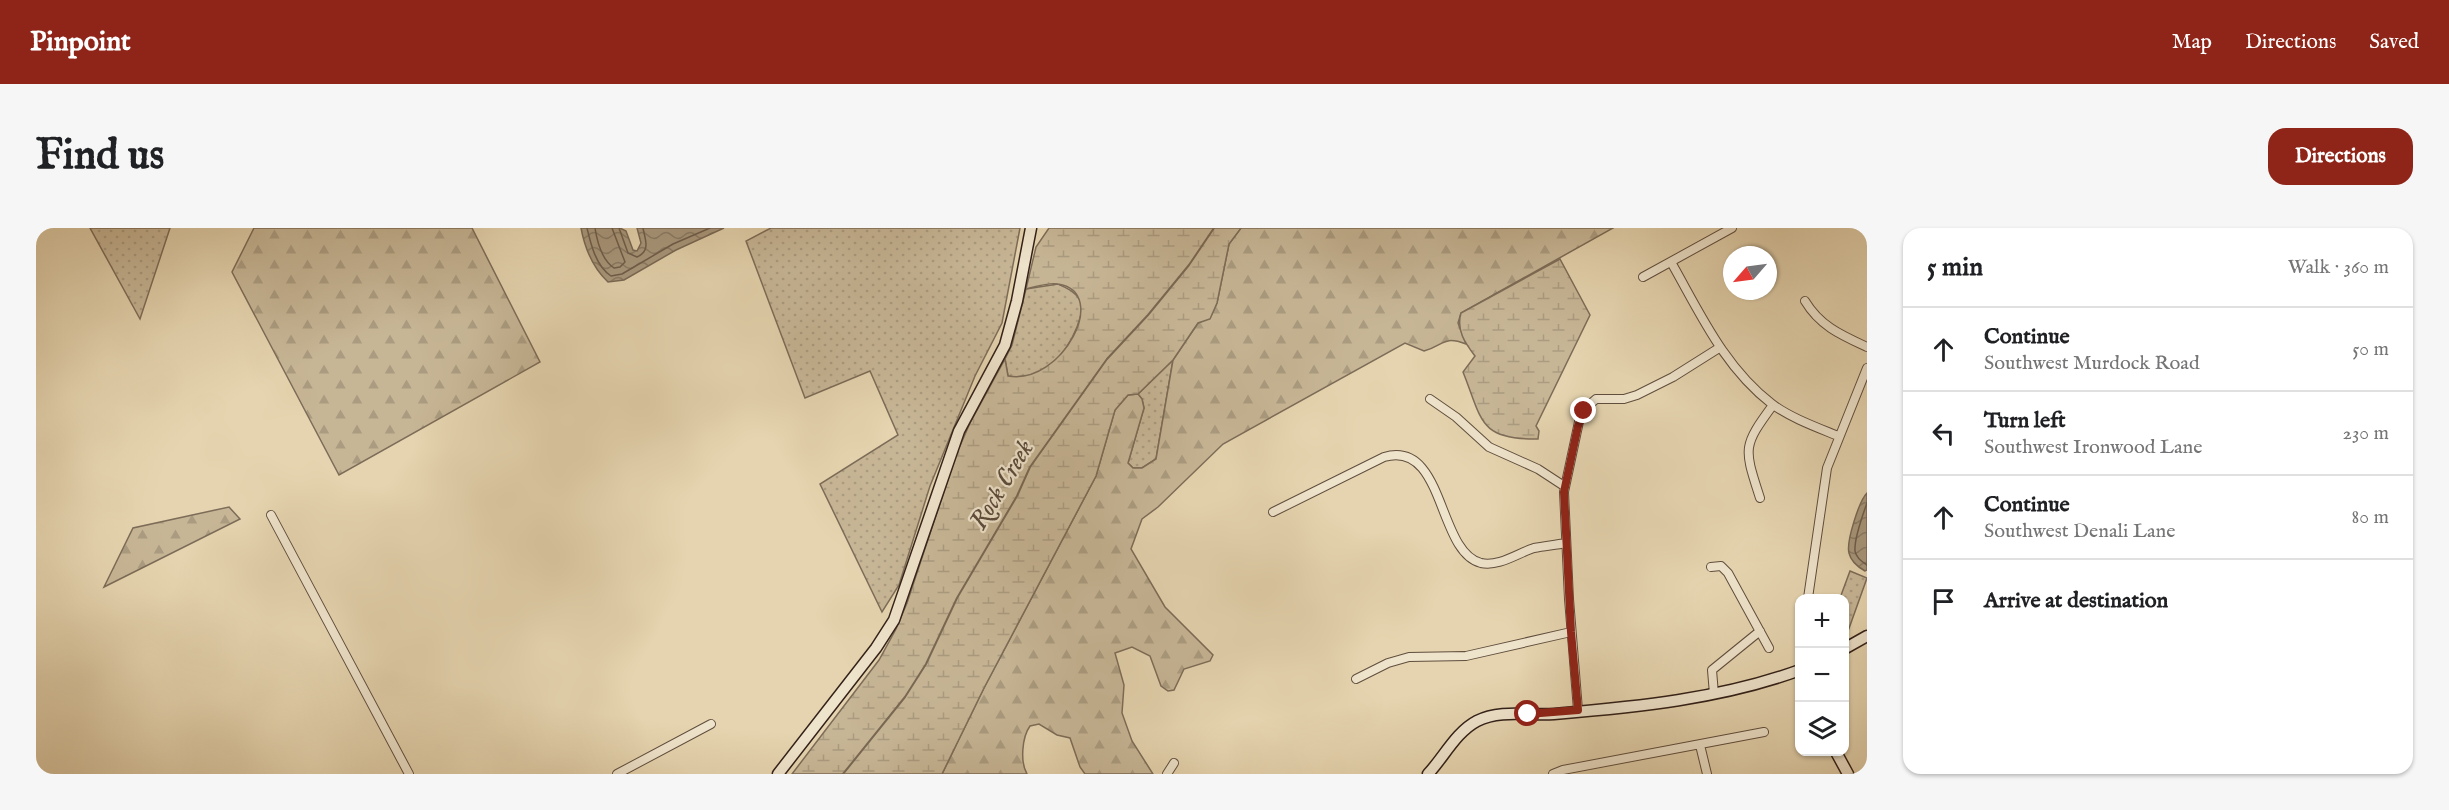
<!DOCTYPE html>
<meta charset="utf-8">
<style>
body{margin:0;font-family:"IM FELL English",serif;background:#f6f6f6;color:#202124}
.controls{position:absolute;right:18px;bottom:18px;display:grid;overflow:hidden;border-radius:12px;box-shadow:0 2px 4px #0004}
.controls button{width:54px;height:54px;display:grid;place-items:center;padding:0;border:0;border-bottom:2px solid #e0e0e0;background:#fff;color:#202124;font:30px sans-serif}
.compass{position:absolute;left:1687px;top:18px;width:54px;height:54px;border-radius:50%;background:#fff;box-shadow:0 2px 4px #0004;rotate:242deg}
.stop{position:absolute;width:18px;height:18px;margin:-14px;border:4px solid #8f2418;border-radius:50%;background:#fff}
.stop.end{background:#8f2418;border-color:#fff;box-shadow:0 2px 6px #0008}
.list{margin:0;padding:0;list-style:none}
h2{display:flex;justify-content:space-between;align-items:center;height:78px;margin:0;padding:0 24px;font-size:26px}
h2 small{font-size:20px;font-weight:400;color:#757577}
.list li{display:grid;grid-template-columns:39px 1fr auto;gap:18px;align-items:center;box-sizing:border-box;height:84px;padding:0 24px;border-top:2px solid #e0e0e0}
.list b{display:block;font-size:22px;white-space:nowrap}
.list p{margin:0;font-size:20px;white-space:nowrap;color:#757577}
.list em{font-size:20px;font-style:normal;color:#757577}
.icon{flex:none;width:33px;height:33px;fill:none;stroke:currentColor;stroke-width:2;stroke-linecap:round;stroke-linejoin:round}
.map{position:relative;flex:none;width:1831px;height:546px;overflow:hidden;border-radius:18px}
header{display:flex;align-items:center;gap:36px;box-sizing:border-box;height:84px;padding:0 30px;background:#8f2418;color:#fff}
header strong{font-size:28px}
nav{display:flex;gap:33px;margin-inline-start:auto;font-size:21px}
.intro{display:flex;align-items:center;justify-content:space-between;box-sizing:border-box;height:144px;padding:0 36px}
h1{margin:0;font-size:42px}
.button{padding:15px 27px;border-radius:18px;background:#8f2418;color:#fff;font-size:21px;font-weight:700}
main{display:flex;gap:36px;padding:0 36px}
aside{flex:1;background:#fff;border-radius:18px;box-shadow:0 2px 4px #0004}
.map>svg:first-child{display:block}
.grass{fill:url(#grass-dots);stroke:#7d6c58;stroke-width:1.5}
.forest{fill:url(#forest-firs);stroke:#7d6c58;stroke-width:1.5}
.wetland{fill:url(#wetland-marsh);stroke:#7d6c58;stroke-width:1.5}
.water{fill:url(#water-waves);stroke:#796854;stroke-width:1.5}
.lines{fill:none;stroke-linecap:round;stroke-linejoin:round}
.shore{stroke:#6e5c4a;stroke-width:1.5}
.stream{stroke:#796854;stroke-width:2}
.street-casing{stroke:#604e3e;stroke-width:10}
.secondary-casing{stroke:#332119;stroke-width:13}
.street{stroke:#eee3cb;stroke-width:8}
.secondary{stroke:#eee3cb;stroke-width:10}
.route{stroke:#8f2418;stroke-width:8}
.labels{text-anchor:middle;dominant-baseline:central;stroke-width:4.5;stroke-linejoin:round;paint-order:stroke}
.water-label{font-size:26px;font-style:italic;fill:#5c4a3c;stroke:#eee3cb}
</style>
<header>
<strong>Pinpoint</strong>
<nav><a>Map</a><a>Directions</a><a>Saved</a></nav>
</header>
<div class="intro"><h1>Find us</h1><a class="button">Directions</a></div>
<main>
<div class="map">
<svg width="1831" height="546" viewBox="0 0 1831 546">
<defs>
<pattern id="grass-dots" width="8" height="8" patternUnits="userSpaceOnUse" patternTransform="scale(1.5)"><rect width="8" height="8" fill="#c7b696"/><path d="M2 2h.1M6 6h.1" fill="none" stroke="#ab9c81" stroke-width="1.8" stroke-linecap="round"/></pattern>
<pattern id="forest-firs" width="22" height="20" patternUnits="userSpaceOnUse" patternTransform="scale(1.5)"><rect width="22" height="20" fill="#c7b696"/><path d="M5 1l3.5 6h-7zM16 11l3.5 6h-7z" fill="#ab9c81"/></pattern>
<pattern id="wetland-marsh" width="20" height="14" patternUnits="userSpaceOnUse" patternTransform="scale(1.5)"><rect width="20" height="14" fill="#c7b696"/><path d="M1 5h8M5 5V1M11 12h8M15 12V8" fill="none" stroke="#ab9c81"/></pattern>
<pattern id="water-waves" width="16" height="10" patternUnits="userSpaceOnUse" patternTransform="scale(1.5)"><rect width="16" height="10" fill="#a8977c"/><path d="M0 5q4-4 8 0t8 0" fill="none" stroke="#897b65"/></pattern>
</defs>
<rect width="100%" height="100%" fill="#e5d4af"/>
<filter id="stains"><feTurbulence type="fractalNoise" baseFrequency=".00333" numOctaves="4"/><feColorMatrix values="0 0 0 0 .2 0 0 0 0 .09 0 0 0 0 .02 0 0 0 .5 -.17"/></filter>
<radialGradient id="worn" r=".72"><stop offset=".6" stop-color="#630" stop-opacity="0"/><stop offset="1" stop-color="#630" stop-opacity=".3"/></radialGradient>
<!-- grass -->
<path class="grass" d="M54,0H134L104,91Z
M735,0H984L966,95L939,148L894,258L863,357L846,384L784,256L862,207L834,143L769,170L710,13Z
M1022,56C1030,60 1039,63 1044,72C1048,81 1044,90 1041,99C1030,127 1005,154 972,148L969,131L976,117L990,61Z
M1137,132L1120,231L1106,240H1097L1092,235L1108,180L1106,171L1102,166Z
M1814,343L1831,350L1811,406L1809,407L1808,370H1804Z"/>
<!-- forest -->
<path class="forest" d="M218,0H436L504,134L303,247L196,44Z
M1205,0H1577L1425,85L1422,95L1430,116C1406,107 1408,118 1388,123L1369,115L1187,216L1122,279L1106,291L1095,321L1129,379L1177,427L1174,433L1148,441L1138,462L1132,463L1125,458L1114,428L1096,419L1079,425L1088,457L1086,485L1096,513L1117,546H1049L1044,539L1034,510L1021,507L1003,496L994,498C986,509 984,534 991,546H906L948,460L1060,248L1079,182L1092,167L1102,166L1106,171L1108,180L1092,235L1097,240H1106L1120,231L1137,132L1162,95L1174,90L1181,75L1193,16Z
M193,279L204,291L68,359L97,300Z"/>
<!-- wetland -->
<path class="wetland" d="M1013,0H1205L1193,16L1181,75L1174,91L1162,95L1137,132L1102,166L1092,167L1079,182L1060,248L948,460L906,546H756L843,432L860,401L871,375L920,227L934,195L969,131L972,148C1026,158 1075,64 1022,56C1013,54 999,59 990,61L1000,19Z
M1524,31L1554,87L1500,198L1503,203L1502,211C1442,212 1446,191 1427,144L1439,128C1429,115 1420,102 1425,85Z"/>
<!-- water -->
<path class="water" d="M545,0H584L590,3L597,22L601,23L605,15L601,0H688L640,22L588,52L572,54C556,39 549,21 545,0Z
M1831,265V342L1829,343C1822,339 1815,334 1813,325C1810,314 1823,273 1831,265Z"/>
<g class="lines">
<!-- shore -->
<path class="shore" d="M551,0C555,17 560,38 575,48L586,46L637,16L674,0
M559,0C561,13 566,32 578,40L584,39L589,34L576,0
M583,0L592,25L601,29C615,23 609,11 607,0
M1831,275C1827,286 1818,311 1819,323C1820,329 1826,334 1831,337"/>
<!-- stream -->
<path class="stream" d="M807,546L869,469L890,436L921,370L981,268L994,239L1071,131L1112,87L1153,37L1178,0"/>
<!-- street casing -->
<g class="street-casing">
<path id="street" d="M1635,34C1664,85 1688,139 1736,176C1755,190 1780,199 1802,208
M1607,49L1696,0
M1769,73C1784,98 1805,107 1831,119
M1394,171L1420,189L1453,219L1502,241L1528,258
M1724,270C1708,220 1706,219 1737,177
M1237,284L1348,229C1409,211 1401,324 1445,335C1463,339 1482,325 1498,320C1509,318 1519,317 1530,315
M235,287L373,546
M1675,339L1685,338L1692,345L1733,420
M1772,370L1791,240L1831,140
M1320,451L1352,435L1373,429L1430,428L1535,404
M1678,466L1676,442L1724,403
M1542,482L1533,371L1528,264L1544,189L1552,178L1560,171H1588L1601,167L1637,149L1683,120
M1664,517L1671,546
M581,546L675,496
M1131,546L1138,535
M1517,546L1527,542L1728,504"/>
</g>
<!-- secondary casing -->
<g class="secondary-casing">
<path id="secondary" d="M1808,421L1831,408
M1800,524L1812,546
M742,546L840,420L858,392L923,203L969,117L981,73L995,0
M1392,546C1408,529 1420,504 1441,493C1465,481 1493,488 1518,486C1600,479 1685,471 1764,442"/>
</g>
<!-- street -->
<use href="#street" class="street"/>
<!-- secondary -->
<use href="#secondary" class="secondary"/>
</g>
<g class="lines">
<!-- route -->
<path class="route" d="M1492,486L1542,482L1535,404L1528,264L1542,198L1548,183"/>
</g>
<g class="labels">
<!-- water labels -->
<g class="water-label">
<text transform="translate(966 257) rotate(-59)">Rock Creek</text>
</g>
</g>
<rect width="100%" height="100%" filter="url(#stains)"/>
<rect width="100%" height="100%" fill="url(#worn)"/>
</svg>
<div class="controls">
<button>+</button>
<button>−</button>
<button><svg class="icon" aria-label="layers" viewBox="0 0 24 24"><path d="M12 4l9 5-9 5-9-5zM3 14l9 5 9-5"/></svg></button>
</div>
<svg class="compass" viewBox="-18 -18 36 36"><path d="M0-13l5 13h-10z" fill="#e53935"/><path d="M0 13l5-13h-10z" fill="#757577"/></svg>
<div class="stop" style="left:1492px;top:486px"></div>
<div class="stop end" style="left:1548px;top:183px"></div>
</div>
<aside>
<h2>5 min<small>Walk · 360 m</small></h2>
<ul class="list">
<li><svg class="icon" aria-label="ahead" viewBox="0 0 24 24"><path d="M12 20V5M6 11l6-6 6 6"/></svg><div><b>Continue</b><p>Southwest Murdock Road</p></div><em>50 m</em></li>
<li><svg class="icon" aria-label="left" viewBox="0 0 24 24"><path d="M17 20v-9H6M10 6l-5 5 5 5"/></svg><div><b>Turn left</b><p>Southwest Ironwood Lane</p></div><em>230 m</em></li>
<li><svg class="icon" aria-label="ahead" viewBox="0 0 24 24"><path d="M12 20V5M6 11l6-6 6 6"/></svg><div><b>Continue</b><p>Southwest Denali Lane</p></div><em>80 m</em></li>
<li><svg class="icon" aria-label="arrive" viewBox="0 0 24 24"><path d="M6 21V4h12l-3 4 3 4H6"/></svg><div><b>Arrive at destination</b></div></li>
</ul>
</aside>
</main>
